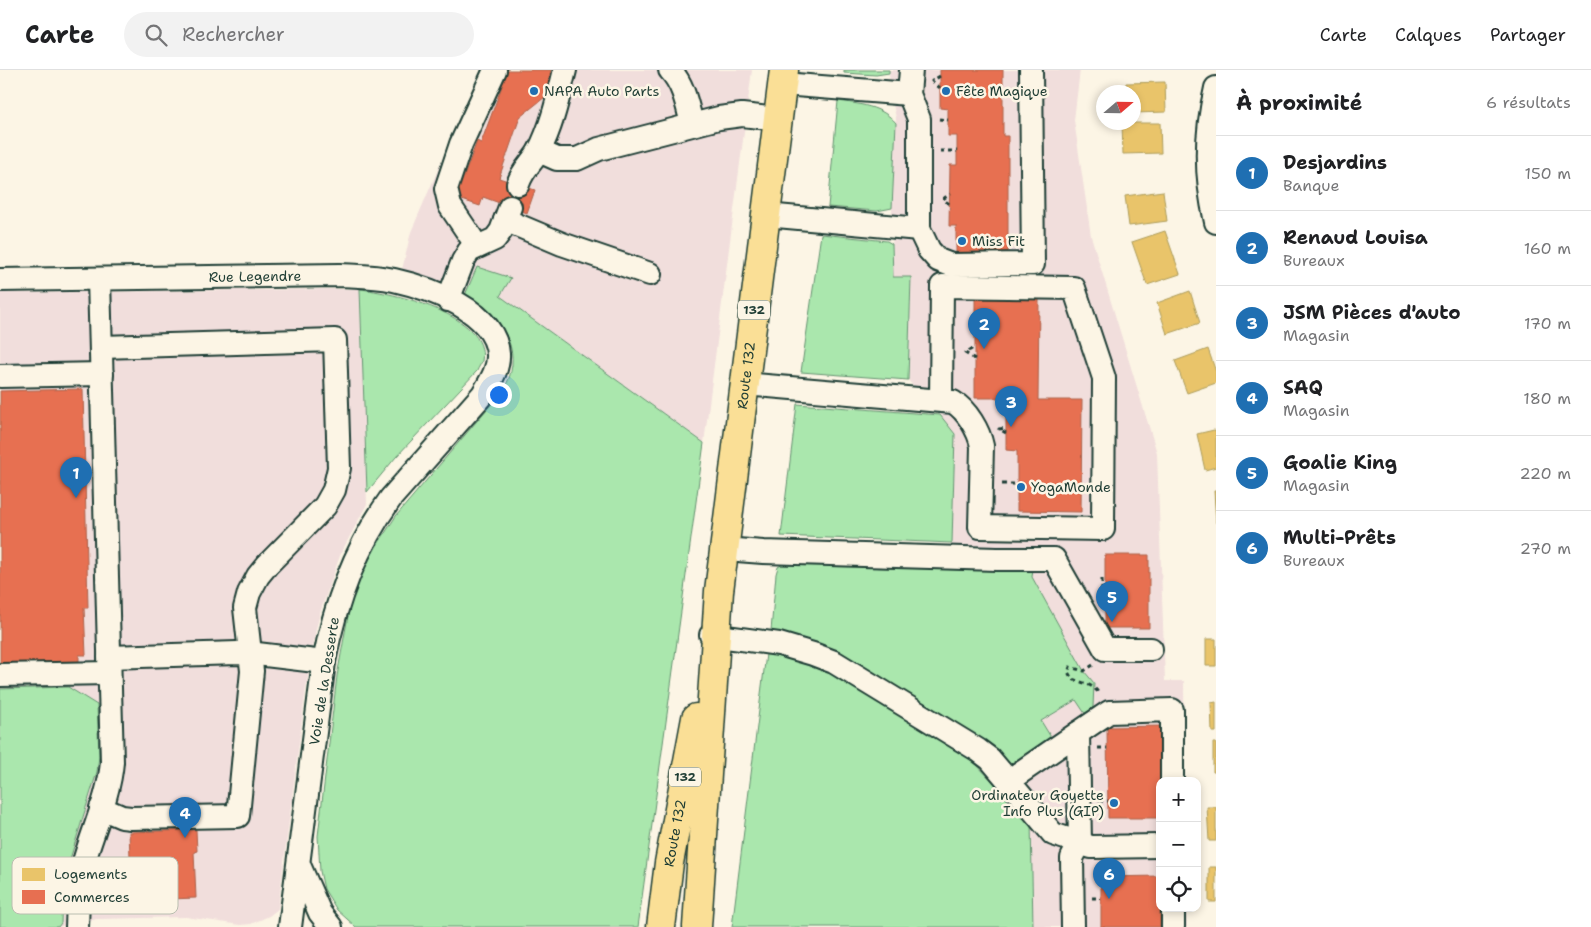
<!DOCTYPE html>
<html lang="fr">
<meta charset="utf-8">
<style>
body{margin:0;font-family:"Shantell Sans",sans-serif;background:#f2f2f2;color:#202124}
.controls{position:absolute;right:15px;bottom:15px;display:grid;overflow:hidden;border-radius:10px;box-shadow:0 2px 8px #0003}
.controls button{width:45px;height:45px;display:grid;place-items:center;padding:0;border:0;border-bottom:1px solid #e0e0e0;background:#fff;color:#202124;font:25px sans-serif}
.compass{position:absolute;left:1096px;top:15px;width:45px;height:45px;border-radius:50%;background:#fff;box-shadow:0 2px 8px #0003;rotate:70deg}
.you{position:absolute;left:498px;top:324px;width:18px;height:18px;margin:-12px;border:4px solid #fff;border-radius:50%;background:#1a73e8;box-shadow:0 0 0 8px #1a73e833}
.badge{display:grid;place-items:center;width:32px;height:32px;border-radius:50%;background:#1f6fb2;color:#fff;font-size:16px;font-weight:700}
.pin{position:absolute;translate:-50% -41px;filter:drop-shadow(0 1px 2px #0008)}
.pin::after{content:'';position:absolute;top:26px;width:18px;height:15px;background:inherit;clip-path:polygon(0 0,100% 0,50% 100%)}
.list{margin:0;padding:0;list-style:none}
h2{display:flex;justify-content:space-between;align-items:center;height:65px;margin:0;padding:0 20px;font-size:21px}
h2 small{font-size:16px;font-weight:400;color:#757577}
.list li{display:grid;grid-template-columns:32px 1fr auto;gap:15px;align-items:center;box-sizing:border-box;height:75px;padding:0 20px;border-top:1px solid #e0e0e0}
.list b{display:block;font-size:19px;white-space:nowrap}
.list p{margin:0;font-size:16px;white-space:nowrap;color:#757577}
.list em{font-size:16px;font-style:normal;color:#757577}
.icon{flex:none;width:28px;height:28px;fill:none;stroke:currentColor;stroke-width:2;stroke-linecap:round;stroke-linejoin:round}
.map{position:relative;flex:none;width:1216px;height:857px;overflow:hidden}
header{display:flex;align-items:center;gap:30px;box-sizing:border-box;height:70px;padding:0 25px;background:#fff;border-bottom:1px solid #e0e0e0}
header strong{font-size:24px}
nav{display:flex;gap:28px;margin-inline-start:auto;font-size:18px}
.search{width:350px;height:45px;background:#f2f2f2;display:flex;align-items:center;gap:12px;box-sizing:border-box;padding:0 18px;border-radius:28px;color:#757577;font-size:19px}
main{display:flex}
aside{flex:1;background:#fff}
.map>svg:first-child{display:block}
.built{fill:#f1dedc}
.green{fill:#aae7ad;stroke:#649270}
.homes{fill:#e9c46a;stroke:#ac9c5a}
.shops{fill:#e76f51;stroke:#ab6048}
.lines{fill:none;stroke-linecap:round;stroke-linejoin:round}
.minor-casing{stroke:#1f3d34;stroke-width:26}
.highway-casing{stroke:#1f3d34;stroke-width:31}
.path{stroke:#1f3d34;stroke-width:3;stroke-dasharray:4 4;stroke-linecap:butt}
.minor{stroke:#fcf5e5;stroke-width:22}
.highway{stroke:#fadf96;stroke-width:28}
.poi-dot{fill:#1f6fb2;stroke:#fcf5e5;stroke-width:2}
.labels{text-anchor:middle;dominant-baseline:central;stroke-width:5;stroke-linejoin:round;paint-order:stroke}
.shield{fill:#fcf5e5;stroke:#617469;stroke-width:1}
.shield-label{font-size:12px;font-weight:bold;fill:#1f3d34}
.poi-label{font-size:14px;fill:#1f3d34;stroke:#fcf5e5;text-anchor:start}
.street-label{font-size:14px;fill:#1f3d34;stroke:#fcf5e5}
.key{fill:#fcf5e5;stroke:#babeb0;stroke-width:1}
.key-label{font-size:14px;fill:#1f3d34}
</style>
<header>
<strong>Carte</strong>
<div class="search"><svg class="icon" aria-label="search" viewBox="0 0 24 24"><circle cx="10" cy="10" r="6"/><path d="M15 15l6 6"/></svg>Rechercher</div>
<nav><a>Carte</a><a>Calques</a><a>Partager</a></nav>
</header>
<main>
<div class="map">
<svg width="1216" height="857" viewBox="0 0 1216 857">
<rect width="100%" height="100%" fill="#fcf5e5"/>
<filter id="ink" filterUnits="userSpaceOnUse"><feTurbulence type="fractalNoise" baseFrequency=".02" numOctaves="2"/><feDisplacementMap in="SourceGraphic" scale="10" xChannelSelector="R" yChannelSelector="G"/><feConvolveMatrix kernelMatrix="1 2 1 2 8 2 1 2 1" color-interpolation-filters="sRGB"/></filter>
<g filter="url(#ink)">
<!-- built -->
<path class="built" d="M481,0H752L704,373L500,226L489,240L480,232L440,213L402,200L411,162Z
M889,0H1080L1074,50L1091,166L1157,383L1165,611H1184L1185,711H1160V838H1186L1187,857H1033L1031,751L1009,697L1041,651L1076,630L1032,507L1033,499H951L955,364L908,310L911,207H893L892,138L896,48L890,21Z
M331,219H360L367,434L341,483L321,540L316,559L306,619L278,839L269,846L251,854L240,855L186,847L97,849L58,857L61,852L62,823L66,802L97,702L99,685L97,636L68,617L0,619V223Z"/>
<!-- green -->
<path class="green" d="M844,0H889V3L876,5L844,3Z
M838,31C859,34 882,36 896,53L892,138L877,141L828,137Z
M821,164L887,171L892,174L893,207H911L908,310L801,302Z
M477,197L511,208L500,226L704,373L638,857H356L337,840L324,819L320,801L318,766L337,606L350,535L361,505L376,477L396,446L499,325C503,320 507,314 509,308C522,273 494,240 465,225Z
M360,219C391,222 491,245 482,291C481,294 478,298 477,301L396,387L367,422Z
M797,334L940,345L955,364L952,473L781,466Z
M783,494L951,499H1033L1032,507L1084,601L1094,613L1093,637L1086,645L1076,630L1041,651L1052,669L1009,697L786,565L771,561L776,504L778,497Z
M766,584H785L814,594L848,612L972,690L1031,751L1033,857H732Z
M68,617L97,635L99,686L97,702L66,802L62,823L61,853L58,857H0V619Z"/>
<!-- homes -->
<path class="homes" d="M1165,12L1166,42L1134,43V22H1127L1126,13Z
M1122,53H1160L1161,83L1123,84Z
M1163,121L1167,151L1129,156L1125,126Z
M1165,161L1180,204L1147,215L1132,172Z
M1190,221L1200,253L1167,264L1157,233Z
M1208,279L1216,302V313L1187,323L1175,291Z
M1214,360L1216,361V397L1205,400L1197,364Z
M1214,421H1216V453Z
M1206,569H1216V596H1206Z
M1216,632V662H1212L1211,633Z
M1213,673H1216V702H1213Z
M1207,737H1216V771H1209Z
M1209,797H1216V832H1209Z"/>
<!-- shops -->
<path class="shops" d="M506,0H551L545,27L520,47L499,108L535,120L527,143L483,127L480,136L456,128L477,71L481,73L502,16Z
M940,0H1003V66H1008V185H956V156H949L950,95H957V66H948V39L940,38Z
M975,228H1039L1038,330H1082L1081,442L1017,441V381L1006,380V328H975Z
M83,319L88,538H84L86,585H79V592L0,594V321Z
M1105,485H1149V558H1105Z
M1161,656L1160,748H1108L1107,657Z
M196,760L197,781L194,782L196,828L119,831L118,812H131L129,762Z
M1160,806V857H1101V807Z"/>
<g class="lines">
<!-- minor casing -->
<g class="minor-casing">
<g id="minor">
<path d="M670,0C684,15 687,35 692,54"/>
<path d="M911,0L909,24L919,49V159L929,180L938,190L951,195L1033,194L1031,0"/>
<path d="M783,14L909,24"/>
<path d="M1216,18C1205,65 1205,105 1216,152"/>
<path d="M539,81L557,89H577L599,79L719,48L742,45L778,49"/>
<path d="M518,114C523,99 531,94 539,81C552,56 558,28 565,0"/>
<path d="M766,145L919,159"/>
<path d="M505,150L562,174L650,204"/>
<path d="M477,176L450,136L446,119L461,74L495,0"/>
<path id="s1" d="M0,210L340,205C358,206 376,206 394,210C430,218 495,241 498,284C499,299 490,312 483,324L391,428C355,478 335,532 324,592L290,857"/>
<path d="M448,230L463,191L469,181L495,169L501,161L510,137"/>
<path d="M0,306L102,304"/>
<path d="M744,314L953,332C967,340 979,361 982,376L980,457L1103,459L1104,308L1074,218L942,216L941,330"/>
<path d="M724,479L763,482L997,489H1054L1105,579H1151"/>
<path d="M711,565L779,574L813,584L834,592L978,680L990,689L1053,764L1080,773L1078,663L1008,711"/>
<path d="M109,587L237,583L257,584L324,592"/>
<path d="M0,605L109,603"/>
<path d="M1078,663L1109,642L1172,640V711"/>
<path d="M101,738L122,747L131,748L238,746L252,601L245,538L249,523L258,506L267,495L325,436L334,420L339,398L335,270L101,277"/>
<path d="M299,795L320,843L331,857"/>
<path d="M1173,838V857"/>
<path d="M77,857C78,838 77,818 82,799C91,764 109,728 112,692L99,209"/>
<path d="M1073,857L1072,788L1080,773L1091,777L1160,776"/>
</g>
</g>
<!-- highway casing -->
<g class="highway-casing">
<g id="highway">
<path id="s2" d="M661,857L669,793L696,648"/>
<path id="s3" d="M697,857L719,521L784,0"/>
</g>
</g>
<!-- path -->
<path class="path" d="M940,6L932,11L940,18
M939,49L948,50
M940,81H957
M949,134L943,129L950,124
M975,289L965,283L975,277
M1006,363L999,359L1006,358
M1002,414H1015L1017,412
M1102,529V508H1105
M1093,595L1084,601L1070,597L1068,602L1072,609C1082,613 1094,614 1099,624
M1098,678H1107
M1099,731H1108
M1092,828H1101"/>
<!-- minor -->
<use href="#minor" class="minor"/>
<!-- highway -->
<use href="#highway" class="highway"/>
</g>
</g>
<!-- markers -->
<g class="poi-dot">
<circle cx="534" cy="21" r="5"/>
<circle cx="946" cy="21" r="5"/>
<circle cx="962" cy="171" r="5"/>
<circle cx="1021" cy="417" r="5"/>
<circle cx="1114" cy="733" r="5"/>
</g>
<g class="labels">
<!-- shield labels -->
<g class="shield">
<rect x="738" y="230.5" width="32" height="19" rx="4"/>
<rect x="669" y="697.5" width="32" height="19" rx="4"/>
</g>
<g class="shield-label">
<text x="754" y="240">132</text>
<text x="685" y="707">132</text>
</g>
<!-- poi labels -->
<g class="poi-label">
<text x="544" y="21">NAPA Auto Parts</text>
<text x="956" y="21">Fête Magique</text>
<text x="972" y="171">Miss Fit</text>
<text x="1031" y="417">YogaMonde</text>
<text x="1104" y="725" text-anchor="end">Ordinateur Goyette<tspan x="1104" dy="16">Info Plus (GIP)</tspan></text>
</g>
<!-- street labels -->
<g class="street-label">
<text stroke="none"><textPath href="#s1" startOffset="255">Rue Legendre</textPath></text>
<text stroke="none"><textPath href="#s3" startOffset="554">Route 132</textPath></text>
<text transform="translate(324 611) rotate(-81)">Voie de la Desserte</text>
<text stroke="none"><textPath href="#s2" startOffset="95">Route 132</textPath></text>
</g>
</g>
<!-- legend -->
<rect x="12" y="787" width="166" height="57" rx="8" class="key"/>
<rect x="22" y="798" width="23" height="13" fill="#e9c46a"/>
<rect x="22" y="820" width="23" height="14" fill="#e76f51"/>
<g class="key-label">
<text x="54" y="809">Logements</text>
<text x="54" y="832">Commerces</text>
</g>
</svg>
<div class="controls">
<button>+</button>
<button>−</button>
<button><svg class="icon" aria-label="locate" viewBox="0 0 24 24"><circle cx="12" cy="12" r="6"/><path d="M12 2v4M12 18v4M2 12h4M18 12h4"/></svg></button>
</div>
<svg class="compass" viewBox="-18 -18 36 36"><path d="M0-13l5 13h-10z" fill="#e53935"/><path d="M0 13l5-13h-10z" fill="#757577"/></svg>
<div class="you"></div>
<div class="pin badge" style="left:76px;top:428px">1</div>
<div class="pin badge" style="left:984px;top:279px">2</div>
<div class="pin badge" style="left:1011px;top:357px">3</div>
<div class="pin badge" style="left:185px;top:768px">4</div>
<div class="pin badge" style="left:1112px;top:552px">5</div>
<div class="pin badge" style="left:1109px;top:829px">6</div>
</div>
<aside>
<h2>À proximité<small>6 résultats</small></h2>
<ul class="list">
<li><span class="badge">1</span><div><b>Desjardins</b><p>Banque</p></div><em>150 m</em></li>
<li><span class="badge">2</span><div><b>Renaud Louisa</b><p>Bureaux</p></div><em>160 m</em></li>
<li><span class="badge">3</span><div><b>JSM Pièces d'auto</b><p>Magasin</p></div><em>170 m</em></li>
<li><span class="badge">4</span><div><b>SAQ</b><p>Magasin</p></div><em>180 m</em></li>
<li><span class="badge">5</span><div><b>Goalie King</b><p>Magasin</p></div><em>220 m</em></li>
<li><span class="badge">6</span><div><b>Multi-Prêts</b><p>Bureaux</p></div><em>270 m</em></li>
</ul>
</aside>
</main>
